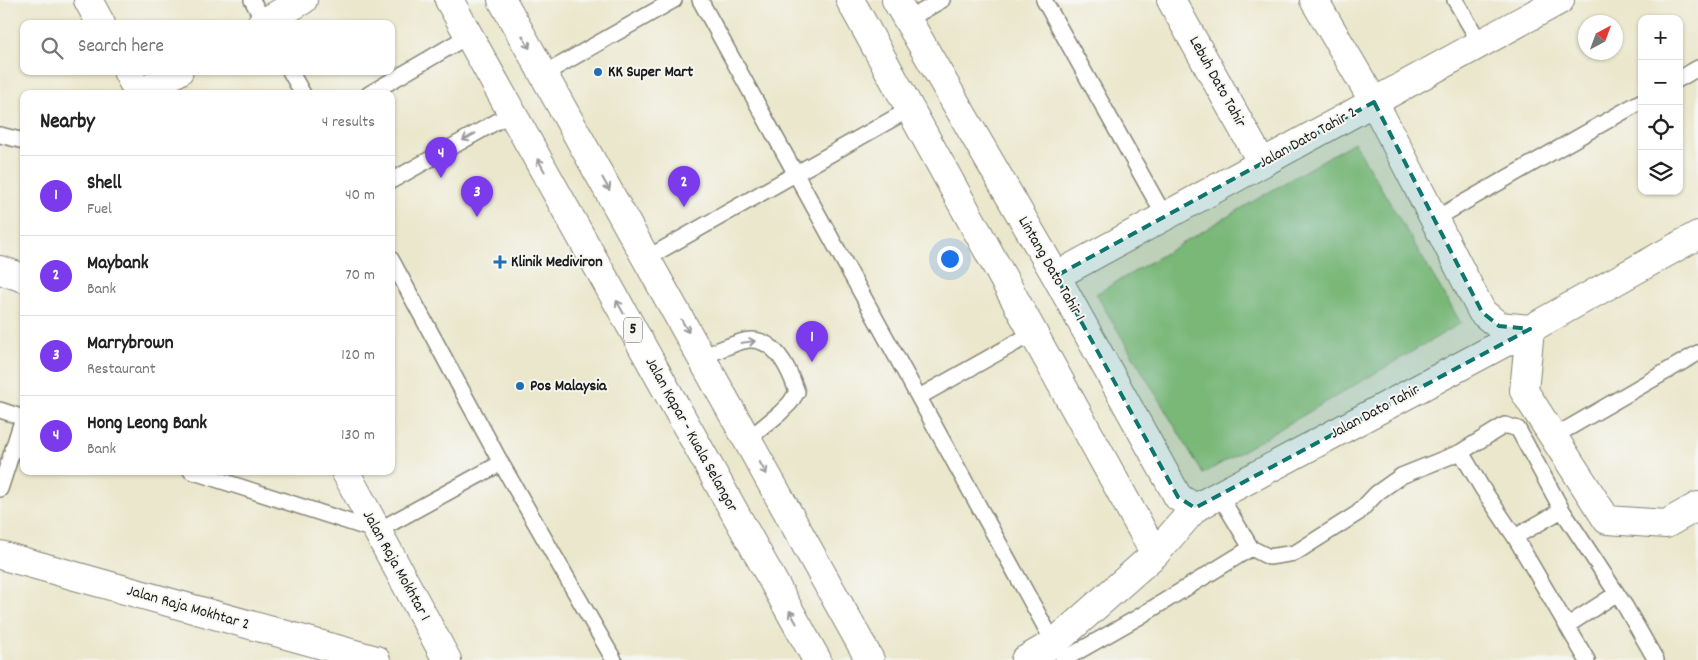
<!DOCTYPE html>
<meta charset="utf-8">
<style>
body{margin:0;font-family:Dekko,sans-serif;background:#f6f6f6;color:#222}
.controls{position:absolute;right:15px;top:15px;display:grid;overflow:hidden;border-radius:10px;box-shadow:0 1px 4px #0004}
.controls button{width:45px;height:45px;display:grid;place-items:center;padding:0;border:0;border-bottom:1px solid #e0e0e0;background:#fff;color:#222;font:25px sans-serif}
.compass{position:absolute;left:1578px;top:15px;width:45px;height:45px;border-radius:50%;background:#fff;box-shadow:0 1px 4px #0004;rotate:41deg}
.you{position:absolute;left:949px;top:258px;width:18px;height:18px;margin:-12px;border:4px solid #fff;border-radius:50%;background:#1a73e8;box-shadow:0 0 0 8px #1a73e833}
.badge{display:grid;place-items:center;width:32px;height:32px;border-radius:50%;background:#7c3aed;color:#fff;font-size:16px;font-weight:700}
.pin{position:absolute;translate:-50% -41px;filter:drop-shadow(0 1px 2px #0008)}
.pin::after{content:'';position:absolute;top:26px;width:18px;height:15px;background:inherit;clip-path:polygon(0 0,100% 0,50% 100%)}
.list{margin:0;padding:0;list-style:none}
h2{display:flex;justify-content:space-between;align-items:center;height:65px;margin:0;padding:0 20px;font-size:21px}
h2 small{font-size:16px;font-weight:400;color:#767676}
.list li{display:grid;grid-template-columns:32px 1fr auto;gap:15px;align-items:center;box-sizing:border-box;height:80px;padding:0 20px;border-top:1px solid #e0e0e0}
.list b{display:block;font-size:19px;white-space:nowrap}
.list p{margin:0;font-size:16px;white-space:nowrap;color:#767676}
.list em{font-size:16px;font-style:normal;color:#767676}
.icon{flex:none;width:28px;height:28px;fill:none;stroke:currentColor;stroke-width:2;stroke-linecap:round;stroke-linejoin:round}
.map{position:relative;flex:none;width:1698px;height:660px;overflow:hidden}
.search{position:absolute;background:#fff;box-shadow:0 1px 4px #0004;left:20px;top:20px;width:375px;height:55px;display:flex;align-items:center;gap:12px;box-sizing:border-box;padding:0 18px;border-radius:10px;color:#767676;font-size:19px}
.panel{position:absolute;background:#fff;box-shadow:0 1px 4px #0004;left:20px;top:90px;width:375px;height:385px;border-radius:10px}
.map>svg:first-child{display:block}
.green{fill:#94c879;stroke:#58724a}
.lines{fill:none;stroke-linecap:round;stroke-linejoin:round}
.service-casing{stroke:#848274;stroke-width:18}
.minor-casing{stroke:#848274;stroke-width:30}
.trunk-casing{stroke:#848274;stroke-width:30}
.service{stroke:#fff;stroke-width:15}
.minor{stroke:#fff;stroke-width:28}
.trunk{stroke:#fff;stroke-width:28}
.oneway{stroke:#999}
.marked{fill:#0f766e;fill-opacity:0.2;stroke:#0f766e;stroke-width:4;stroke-dasharray:10 6;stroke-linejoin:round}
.poi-dot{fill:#1f6fb2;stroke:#f6f6f2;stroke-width:2}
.labels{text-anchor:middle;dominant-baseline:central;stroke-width:4;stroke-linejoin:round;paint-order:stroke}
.shield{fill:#f6f6f2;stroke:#5d5d5c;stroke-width:1}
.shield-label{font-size:15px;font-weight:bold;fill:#1c1c1c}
.poi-label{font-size:16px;font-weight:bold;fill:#1c1c1c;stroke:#f6f6f2;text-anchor:start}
.street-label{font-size:16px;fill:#1c1c1c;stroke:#f6f6f2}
</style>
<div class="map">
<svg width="1698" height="660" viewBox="0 0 1698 660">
<rect width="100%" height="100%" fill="#f6f6f2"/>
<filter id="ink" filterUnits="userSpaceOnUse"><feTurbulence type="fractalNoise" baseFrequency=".02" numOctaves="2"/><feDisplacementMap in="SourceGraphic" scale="10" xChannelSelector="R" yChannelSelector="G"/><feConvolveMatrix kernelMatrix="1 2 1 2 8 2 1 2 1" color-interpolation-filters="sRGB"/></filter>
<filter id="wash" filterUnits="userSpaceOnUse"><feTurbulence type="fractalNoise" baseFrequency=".0096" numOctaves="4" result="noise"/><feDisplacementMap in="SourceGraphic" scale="20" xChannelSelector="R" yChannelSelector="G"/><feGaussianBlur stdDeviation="1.12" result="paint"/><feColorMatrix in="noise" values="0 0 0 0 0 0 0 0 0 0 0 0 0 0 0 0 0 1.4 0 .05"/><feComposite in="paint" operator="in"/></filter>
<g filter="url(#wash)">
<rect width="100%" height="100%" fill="#ebe7cc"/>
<!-- green -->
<path class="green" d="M1354,142L1461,323L1203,474L1096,294Z"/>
</g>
<g filter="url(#ink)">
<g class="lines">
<!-- service casing -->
<g class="service-casing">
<path id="service" d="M252,0L265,24
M700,0L1054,643
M1044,0L1165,217
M1455,0L1480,43
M907,20L942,0
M290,71L303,94
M544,74L674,0
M1679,79L1698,68
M369,94L468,36
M0,135L24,141
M391,181L512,113
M1435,219L1642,101
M647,258L910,109
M391,259L501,463L614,660
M702,357C713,353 739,340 750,340C776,339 790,371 797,392L790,403L779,414L747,440
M919,397L1033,333
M0,410L24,418
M1553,437L1698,353
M1461,452L1482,488L1515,537L1587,660
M191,471L377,531L501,463
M0,489L23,418
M1220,496L1251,548L1269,557L1295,553L1358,513L1377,493L1401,476L1461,452L1505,425L1518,429L1562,510L1625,606L1656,660
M1515,537L1562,510
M1568,625L1616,594
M1063,660L1137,618L1251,548"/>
</g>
<!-- minor casing -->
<g class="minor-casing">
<path id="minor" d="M88,0L101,24
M850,0L1155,554
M896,0L1056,276L1178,497L1195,508L1530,329
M1171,0L1262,163
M1314,0L1374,102L1482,312L1499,326L1530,329L1698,235
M261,24L303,0
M127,71L139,94
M140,94L179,71
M0,270L24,278
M1056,276L1560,0
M1530,329L1524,391L1607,520L1666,524L1698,506
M345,471L447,660
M0,555L376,660
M1025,660L1054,643L1155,554L1195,508"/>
</g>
<!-- trunk casing -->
<g class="trunk-casing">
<path id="trunk" d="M449,0L817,660
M502,0L870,660"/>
</g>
<!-- service -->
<use href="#service" class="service"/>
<!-- minor -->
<use href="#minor" class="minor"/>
<!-- trunk -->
<use href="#trunk" class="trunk"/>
</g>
<!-- one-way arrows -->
<defs><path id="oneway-shaft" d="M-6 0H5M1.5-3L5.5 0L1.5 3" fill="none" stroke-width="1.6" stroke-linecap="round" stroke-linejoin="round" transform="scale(1.25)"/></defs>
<g class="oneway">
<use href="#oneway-shaft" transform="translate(526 42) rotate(60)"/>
<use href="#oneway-shaft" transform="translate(469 137) rotate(151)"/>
<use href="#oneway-shaft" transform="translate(541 165) rotate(-119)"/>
<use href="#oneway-shaft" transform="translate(606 184) rotate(61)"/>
<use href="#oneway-shaft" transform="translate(620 307) rotate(-119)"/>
<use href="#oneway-shaft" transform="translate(685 326) rotate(61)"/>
<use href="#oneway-shaft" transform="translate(748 342) rotate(-8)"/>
<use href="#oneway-shaft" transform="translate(763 468) rotate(61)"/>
<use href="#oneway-shaft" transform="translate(793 617) rotate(-119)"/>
</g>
</g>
<!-- marked area -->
<path class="marked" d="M1374,102L1482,312L1499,326L1530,329L1195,508L1178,497L1056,276Z"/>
<!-- markers -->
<g class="poi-dot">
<circle cx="598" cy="72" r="5"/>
<path d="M497.5 254.5h5v5h5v5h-5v5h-5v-5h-5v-5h5z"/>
<circle cx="520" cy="386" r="5"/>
</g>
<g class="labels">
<!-- shield labels -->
<rect class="shield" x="624" y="317.5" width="18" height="25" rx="4"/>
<g class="shield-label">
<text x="633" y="330">5</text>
</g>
<!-- poi labels -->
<g class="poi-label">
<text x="608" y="72">KK Super Mart</text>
<text x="511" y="262">Klinik Mediviron</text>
<text x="530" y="386">Pos Malaysia</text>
</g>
<!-- street labels -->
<g class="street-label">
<text transform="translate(1217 82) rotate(61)">Lebuh Dato Tahir</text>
<text transform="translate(1308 138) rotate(-29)">Jalan Dato Tahir 2</text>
<text transform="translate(1051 269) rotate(60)">Lintang Dato Tahir 1</text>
<text transform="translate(1375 412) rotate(-28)">Jalan Dato Tahir</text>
<text transform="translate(691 435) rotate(61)">Jalan Kapar - Kuala Selangor</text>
<text transform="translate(396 566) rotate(61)">Jalan Raja Mokhtar 1</text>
<text transform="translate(188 608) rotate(16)">Jalan Raja Mokhtar 2</text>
</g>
</g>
</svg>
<div class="controls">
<button>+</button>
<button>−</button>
<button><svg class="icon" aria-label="locate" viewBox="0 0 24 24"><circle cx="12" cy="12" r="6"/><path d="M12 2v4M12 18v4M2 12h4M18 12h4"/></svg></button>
<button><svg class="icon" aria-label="layers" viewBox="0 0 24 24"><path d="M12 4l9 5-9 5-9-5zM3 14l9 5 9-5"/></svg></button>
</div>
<svg class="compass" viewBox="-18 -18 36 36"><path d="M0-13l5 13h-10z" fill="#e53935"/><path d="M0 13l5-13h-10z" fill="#767676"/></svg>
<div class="you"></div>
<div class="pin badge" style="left:812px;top:362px">1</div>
<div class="pin badge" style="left:684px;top:207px">2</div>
<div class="pin badge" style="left:477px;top:217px">3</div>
<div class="pin badge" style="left:441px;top:178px">4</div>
<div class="search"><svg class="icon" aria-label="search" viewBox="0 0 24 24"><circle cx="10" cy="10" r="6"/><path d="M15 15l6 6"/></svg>Search here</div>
<section class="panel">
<h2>Nearby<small>4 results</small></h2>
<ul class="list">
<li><span class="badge">1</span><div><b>Shell</b><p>Fuel</p></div><em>40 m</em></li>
<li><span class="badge">2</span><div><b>Maybank</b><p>Bank</p></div><em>70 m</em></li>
<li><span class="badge">3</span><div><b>Marrybrown</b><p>Restaurant</p></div><em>120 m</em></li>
<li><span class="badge">4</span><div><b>Hong Leong Bank</b><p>Bank</p></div><em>130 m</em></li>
</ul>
</section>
</div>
